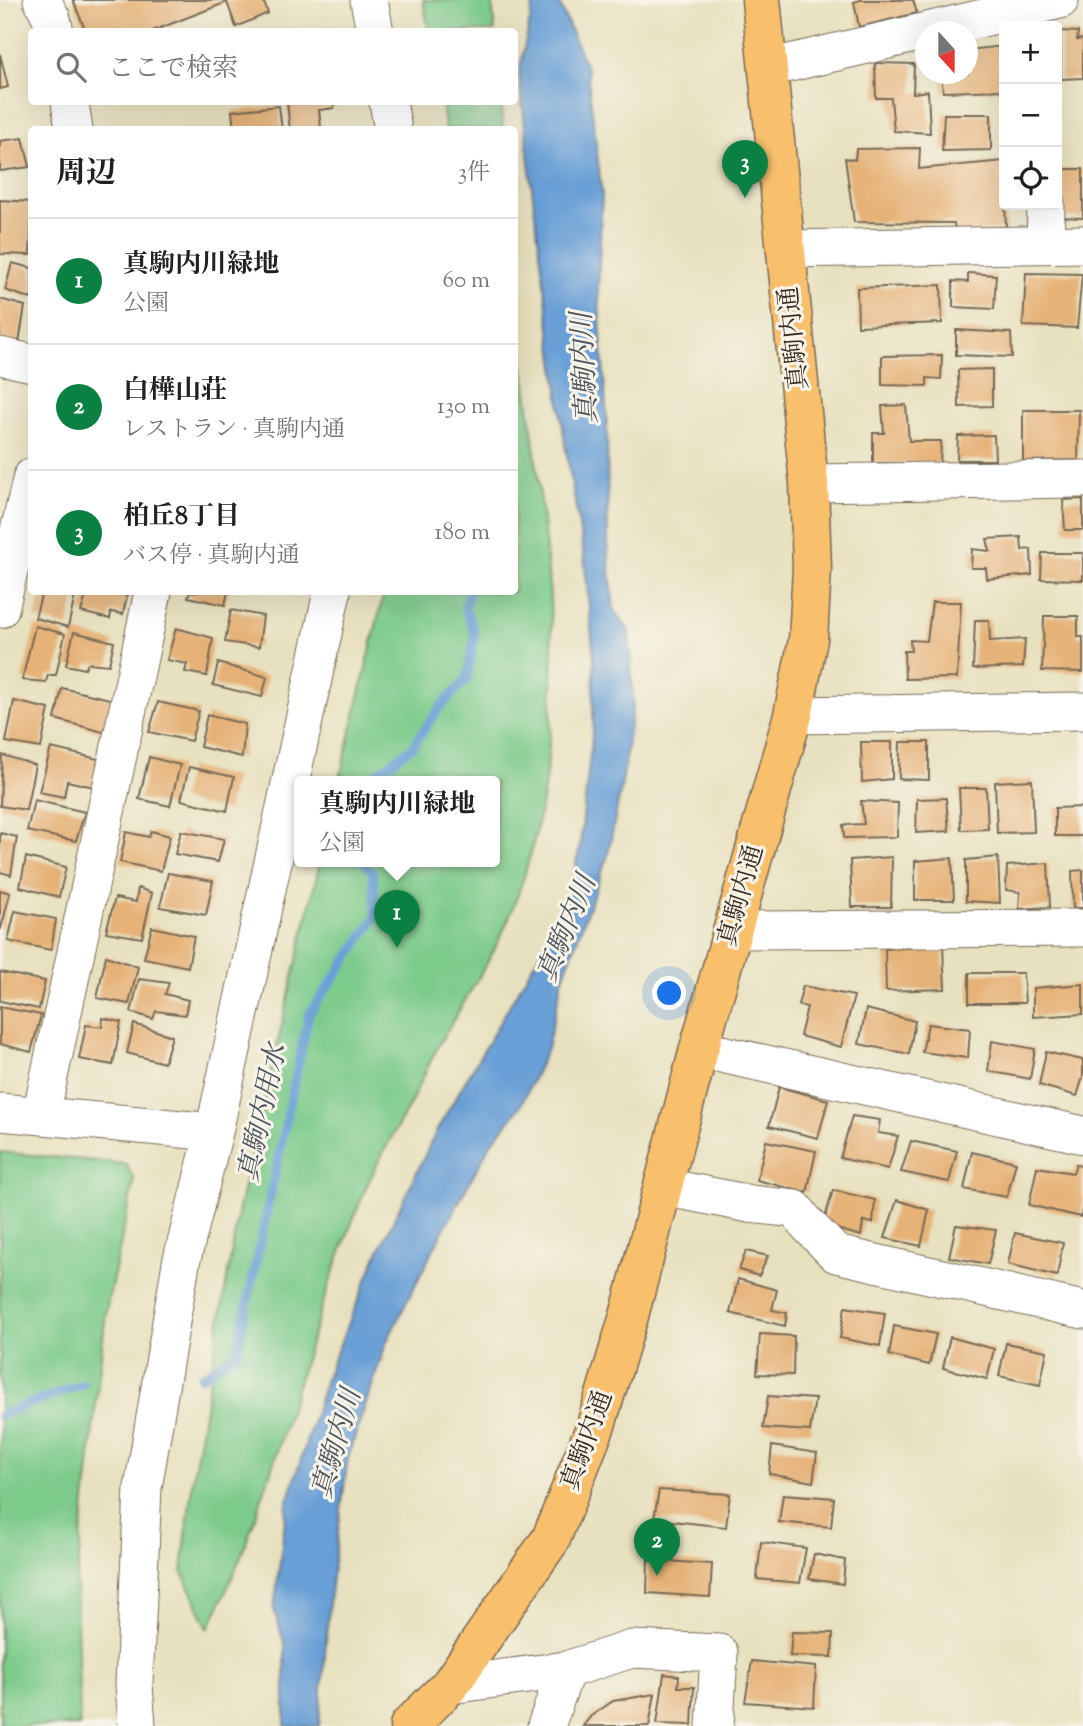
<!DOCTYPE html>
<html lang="ja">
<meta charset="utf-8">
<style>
body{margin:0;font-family:"Sorts Mill Goudy","Noto Serif JP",serif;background:#f6f6f6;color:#202124}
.controls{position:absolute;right:21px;top:21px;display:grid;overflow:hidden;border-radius:7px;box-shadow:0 7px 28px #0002}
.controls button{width:63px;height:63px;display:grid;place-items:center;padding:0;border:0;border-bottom:2px solid #e0e0e0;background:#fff;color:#202124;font:35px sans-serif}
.compass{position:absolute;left:915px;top:21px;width:63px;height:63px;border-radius:50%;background:#fff;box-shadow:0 7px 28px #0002;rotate:159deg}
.you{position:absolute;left:670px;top:994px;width:24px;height:24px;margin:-18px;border:5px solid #fff;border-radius:50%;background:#1a73e8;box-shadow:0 0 0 10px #1a73e833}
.badge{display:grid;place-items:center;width:46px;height:46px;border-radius:50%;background:#0b8043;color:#fff;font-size:23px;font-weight:700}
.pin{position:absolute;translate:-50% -58px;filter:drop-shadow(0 2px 4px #0008)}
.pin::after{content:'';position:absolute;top:37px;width:24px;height:21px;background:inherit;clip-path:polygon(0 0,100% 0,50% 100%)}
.popup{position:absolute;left:294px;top:776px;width:206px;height:91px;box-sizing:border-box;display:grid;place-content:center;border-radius:7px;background:#fff;filter:drop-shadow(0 2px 5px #0005);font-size:23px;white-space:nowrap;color:#757577}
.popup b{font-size:26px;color:#202124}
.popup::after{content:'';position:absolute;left:50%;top:100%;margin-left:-14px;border:14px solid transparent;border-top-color:#fff}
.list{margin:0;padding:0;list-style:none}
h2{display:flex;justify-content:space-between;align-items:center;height:91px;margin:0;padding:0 28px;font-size:30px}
h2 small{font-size:23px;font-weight:400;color:#757577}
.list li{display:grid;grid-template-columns:46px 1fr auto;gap:21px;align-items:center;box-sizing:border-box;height:126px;padding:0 28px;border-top:2px solid #e0e0e0}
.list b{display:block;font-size:26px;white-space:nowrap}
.list p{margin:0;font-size:23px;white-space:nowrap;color:#757577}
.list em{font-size:23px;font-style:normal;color:#757577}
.icon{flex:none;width:38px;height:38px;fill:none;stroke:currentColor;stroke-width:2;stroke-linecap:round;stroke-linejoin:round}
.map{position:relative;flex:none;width:1083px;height:1726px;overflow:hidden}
.search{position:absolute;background:#fff;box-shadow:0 7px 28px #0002;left:28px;top:28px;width:490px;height:77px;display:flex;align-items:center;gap:18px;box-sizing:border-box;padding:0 24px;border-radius:7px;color:#757577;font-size:26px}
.panel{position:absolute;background:#fff;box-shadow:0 7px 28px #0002;left:28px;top:126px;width:490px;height:469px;border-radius:7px}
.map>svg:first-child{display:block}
.green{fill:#7dcb8b;stroke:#5c7a54;stroke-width:2}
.water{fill:#679fd6;stroke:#51647a;stroke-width:2}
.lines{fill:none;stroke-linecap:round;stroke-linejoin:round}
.stream{stroke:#679fd6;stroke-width:9}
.building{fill:#e6b278}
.minor-casing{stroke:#786a56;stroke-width:39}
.highway-casing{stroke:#786a56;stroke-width:41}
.minor{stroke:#fff;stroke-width:37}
.highway{stroke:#f8bf6c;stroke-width:38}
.labels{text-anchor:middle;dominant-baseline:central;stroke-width:6;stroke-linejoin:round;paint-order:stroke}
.street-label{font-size:26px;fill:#3b2a1e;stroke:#f7f3e8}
.water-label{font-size:28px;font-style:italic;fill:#4a535e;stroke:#f7f3e8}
</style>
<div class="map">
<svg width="1083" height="1726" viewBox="0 0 1083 1726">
<rect width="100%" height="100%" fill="#f7f3e8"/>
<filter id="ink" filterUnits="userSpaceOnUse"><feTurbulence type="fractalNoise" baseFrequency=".0143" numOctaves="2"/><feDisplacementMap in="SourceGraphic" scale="14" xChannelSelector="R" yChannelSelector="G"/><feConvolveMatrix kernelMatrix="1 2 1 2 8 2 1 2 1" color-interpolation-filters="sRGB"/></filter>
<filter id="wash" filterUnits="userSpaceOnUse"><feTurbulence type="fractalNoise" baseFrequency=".00686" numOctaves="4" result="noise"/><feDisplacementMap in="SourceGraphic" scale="28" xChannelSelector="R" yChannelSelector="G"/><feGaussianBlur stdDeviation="1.57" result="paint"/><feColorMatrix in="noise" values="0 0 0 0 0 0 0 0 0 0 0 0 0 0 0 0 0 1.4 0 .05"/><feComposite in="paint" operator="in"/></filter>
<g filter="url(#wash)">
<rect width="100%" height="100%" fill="#e8e1bf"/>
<!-- green -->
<path class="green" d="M423,0H492L495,31H429Z
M442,102H501L503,129H445Z
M515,293C536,495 590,720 510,915C492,959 466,998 442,1039C431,1059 421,1081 411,1102C399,1125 385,1147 374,1171C361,1196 352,1223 342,1249C294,1375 270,1509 208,1629L182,1571L192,1484L239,1208L320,862H495V782H339L384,592H514Z
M0,1152L126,1164L134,1180L106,1311L76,1584L80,1726H0Z"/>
<!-- water -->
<path class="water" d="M534,0H558L587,69L602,194L598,287L607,420L608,552L614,610L629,630L633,703L623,777L608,855L562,981L547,1049L520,1107L490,1145L438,1240L387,1341L348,1457L330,1593L319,1726H285V1646L274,1609L287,1504L327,1375L377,1255L437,1130L565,910L580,846L593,727L594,659L584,555L565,444L534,206L519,74Z"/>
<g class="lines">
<!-- stream -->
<path class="stream" d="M365,782L412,747L441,706L467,679L475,634L465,608L469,592
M201,1377L237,1352L309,1014L376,917L373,873L364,862
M0,1415L83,1384"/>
</g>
<g id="blocks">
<!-- building -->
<path class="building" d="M73,0H263L268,13L236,27L227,2L150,32H86Z
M860,0H913L917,13L859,27L854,2Z
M1061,31L1078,32L1077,40L1083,39V78L1061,79Z
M1004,46V90L943,92L941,74H968V50Z
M0,54L8,87L0,89Z
M875,63L914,64L913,93L928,91L930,133L894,131L891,98H876Z
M287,102H334V108L319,110L321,128L290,130Z
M279,106L282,130H234L232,111Z
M944,114H991V150L942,151Z
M23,138L30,167L0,171V141Z
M920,148L919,169L1004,161L1006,230L955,232L954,223L854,222L845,158L855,160L856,149Z
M1059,169H1083V218L1059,217Z
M0,200L32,202L30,255L0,254Z
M12,263L32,268V299L5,290Z
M968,273L996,275L994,309L953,307V281L968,282Z
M1026,273L1082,274L1077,328L1023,326Z
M941,285L942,323L858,326L857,288Z
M0,299L25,306L19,343L0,339Z
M956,330L1011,333L1012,357L956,355Z
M942,355L941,379L927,378V386L882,385V356Z
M992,369V406L959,407L958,370Z
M906,405L909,441H941L940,463H873V433H884L882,406Z
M1023,410H1079L1078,460L1023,461Z
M994,435L995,460H957L958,436Z
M1083,499V530H1065L1063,500Z
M1021,537L1022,550L1031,549L1032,575L987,579L986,568H971L972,549L990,551L987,539Z
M1042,553H1083V580L1041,579Z
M42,592H76L68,627L35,618Z
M87,592H112L127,596L123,614L111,612L110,619L81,612Z
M190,592H228L225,605L188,597Z
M932,602H961L957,678L905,679L904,651H911L910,640L927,641Z
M231,610L263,616L259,647L225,642Z
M1044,616H1078V637H1083V672L1042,671Z
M975,620H989L990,641L1025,639L1023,667L973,669Z
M35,626L65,634L56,675H48L46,682L22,680Z
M176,628L213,638L207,676L185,672L187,664L167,660Z
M74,632L114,642L109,665L88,663L85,669L66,665Z
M218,663L267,677L262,697L213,685Z
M62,688L114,700L107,733L55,719Z
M14,701L49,709L41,748L6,742Z
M158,702L199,711L191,741L149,732Z
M207,715L245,724L242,757L200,747Z
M861,742H892V779L862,782Z
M900,742H929V780L899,779Z
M51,748L98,759L94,787L67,781L64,797L39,792Z
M2,755L35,765L26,810L0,806Z
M149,757L180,765L170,806L139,799Z
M189,767L234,777L227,811L181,800Z
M1032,780L1034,832L997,833L995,782Z
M959,788H986L988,829L961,830Z
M946,798L949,831L916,833L917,799Z
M34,800L85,812L76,841L27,831Z
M861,801L898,803L897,837L844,838L843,825L864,824Z
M1083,807V836H1055V808Z
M151,831L170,836L161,871L120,862L126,832L149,837Z
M181,831L224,839L218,862L175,854Z
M0,833L17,837L11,875L0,872Z
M26,857L66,867L59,897L20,887Z
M892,857L891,907H852L850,860Z
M998,857L1000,903L966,901V860Z
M952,858L954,900H915V861Z
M1048,863L1050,907L1019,909L1020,892L1006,890L1007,866Z
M1083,870V908H1073L1072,871Z
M168,873L213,881L206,915L160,907Z
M138,888L152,893L142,938L106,932L115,898L136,902Z
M0,890L10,893L1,929H0Z
M15,911L56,919L51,950L8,941Z
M152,927L194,936L188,967L144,958Z
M943,946L945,989L886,991L885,949Z
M106,956L138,967L129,1004L97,998Z
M0,972L45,981L39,1009L0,1001Z
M969,973H1023L1025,1003H969Z
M139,979L169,983L165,994L188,1000L185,1015L156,1011L153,1019L131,1012Z
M1083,984V1014L1033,1017V988Z
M803,986L854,996L841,1047L800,1036L807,1007L798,1005Z
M0,1007L41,1015L31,1052L0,1044Z
M866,1009L915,1021L909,1054L859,1044Z
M103,1018L121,1022L113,1065L79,1059L86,1025L102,1027Z
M134,1024L172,1036L164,1063L127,1053Z
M928,1024L970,1029L968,1058L922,1052Z
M992,1041L1035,1049L1030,1079L988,1071Z
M1046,1052L1083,1060V1077L1077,1096L1039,1085Z
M779,1087L828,1100L818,1138L769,1126Z
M852,1116L880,1120L878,1133L898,1136L888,1169L840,1158Z
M766,1141L816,1151L807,1193L757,1180Z
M911,1141L957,1151L949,1182L901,1172Z
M972,1152L1016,1162L1007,1197L964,1189Z
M1076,1164L1083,1168V1204L1081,1217L1029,1205L1037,1167L1073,1173Z
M833,1190L875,1200L873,1223L863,1221L861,1236L823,1225Z
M897,1200L929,1210L921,1246L885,1238Z
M956,1225L996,1230L988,1264L949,1257Z
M1015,1233L1063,1243L1057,1276L1008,1264Z
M746,1251L768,1256L759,1276L739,1270Z
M738,1279L777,1290L772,1310L787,1313L785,1326L730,1313Z
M845,1307L885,1313L880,1346L840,1338Z
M894,1326L936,1334L929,1365L889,1355Z
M760,1334L794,1336L793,1375L757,1374Z
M950,1337L994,1349L987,1379L943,1368Z
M1006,1343L1047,1351L1040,1385L999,1376Z
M768,1396L815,1399L810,1431L763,1428Z
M772,1446L817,1453L813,1482L769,1474Z
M659,1490L730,1494L726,1527L654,1519Z
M783,1494L834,1498L831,1527L779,1522Z
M761,1542L806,1548L800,1583L757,1579Z
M814,1554L845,1560L843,1584L809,1579Z
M648,1560L712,1564L710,1597L647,1593Z
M792,1632L833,1633L832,1657L790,1656Z
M752,1661L816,1667L814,1707L745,1702Z
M664,1674L679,1676L678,1687H694L692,1725L657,1724Z
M655,1694L649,1726H583L591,1716L613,1701Z"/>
</g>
</g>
<g filter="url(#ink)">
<use href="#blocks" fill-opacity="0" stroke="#786a56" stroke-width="2"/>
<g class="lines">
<!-- minor casing -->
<g class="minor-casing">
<path id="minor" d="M42,0L52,19L55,32
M369,0L375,32
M768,68L1060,0
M70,102L74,130
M388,102L393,130
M1045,244L1046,205
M786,249L1083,244
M0,356L32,363
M809,483L1083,479
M0,609L32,477
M793,715L1083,711
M733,930L1083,928
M699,1049L1083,1135
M0,1112L214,1132
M41,1115L153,592
M664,1187L750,1204L795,1209L806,1223L836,1254L1083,1310
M450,1685L566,1670L632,1649L719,1653L715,1726
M137,1726L134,1684L143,1488L181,1263L214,1132L332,592
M546,1726L566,1670"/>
</g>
<!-- highway casing -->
<g class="highway-casing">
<path id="highway" d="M409,1726L450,1685L551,1539L596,1425L629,1316L699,1049L793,715L808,640L812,568L809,483L761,0"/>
</g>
<!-- minor -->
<use href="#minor" class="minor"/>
<!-- highway -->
<use href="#highway" class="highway"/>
</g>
</g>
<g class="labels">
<!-- street labels -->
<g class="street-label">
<text transform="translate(795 338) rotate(-96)">真駒内通</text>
<text transform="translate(742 896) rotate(-74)">真駒内通</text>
<text transform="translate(588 1441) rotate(-70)">真駒内通</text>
</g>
<!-- water labels -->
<g class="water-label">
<text transform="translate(586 368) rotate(-93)">真駒内川</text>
<text transform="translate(568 929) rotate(-68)">真駒内川</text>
<text transform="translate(264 1113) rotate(-78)">真駒内用水</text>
<text transform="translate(338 1444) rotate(-74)">真駒内川</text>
</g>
</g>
</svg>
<div class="controls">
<button>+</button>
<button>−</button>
<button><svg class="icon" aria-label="locate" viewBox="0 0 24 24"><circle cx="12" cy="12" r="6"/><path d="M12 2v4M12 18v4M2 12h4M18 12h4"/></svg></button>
</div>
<svg class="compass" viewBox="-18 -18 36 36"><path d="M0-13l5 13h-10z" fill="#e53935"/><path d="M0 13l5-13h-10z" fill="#757577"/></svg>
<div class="you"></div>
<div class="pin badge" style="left:397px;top:948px">1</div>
<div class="popup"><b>真駒内川緑地</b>公園</div>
<div class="pin badge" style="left:657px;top:1576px">2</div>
<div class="pin badge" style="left:745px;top:198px">3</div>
<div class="search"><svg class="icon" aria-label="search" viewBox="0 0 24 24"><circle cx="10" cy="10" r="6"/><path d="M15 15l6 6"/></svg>ここで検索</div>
<section class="panel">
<h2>周辺<small>3件</small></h2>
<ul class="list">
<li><span class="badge">1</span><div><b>真駒内川緑地</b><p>公園</p></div><em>60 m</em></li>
<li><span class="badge">2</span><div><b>白樺山荘</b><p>レストラン · 真駒内通</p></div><em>130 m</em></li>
<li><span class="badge">3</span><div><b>柏丘8丁目</b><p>バス停 · 真駒内通</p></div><em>180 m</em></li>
</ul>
</section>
</div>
